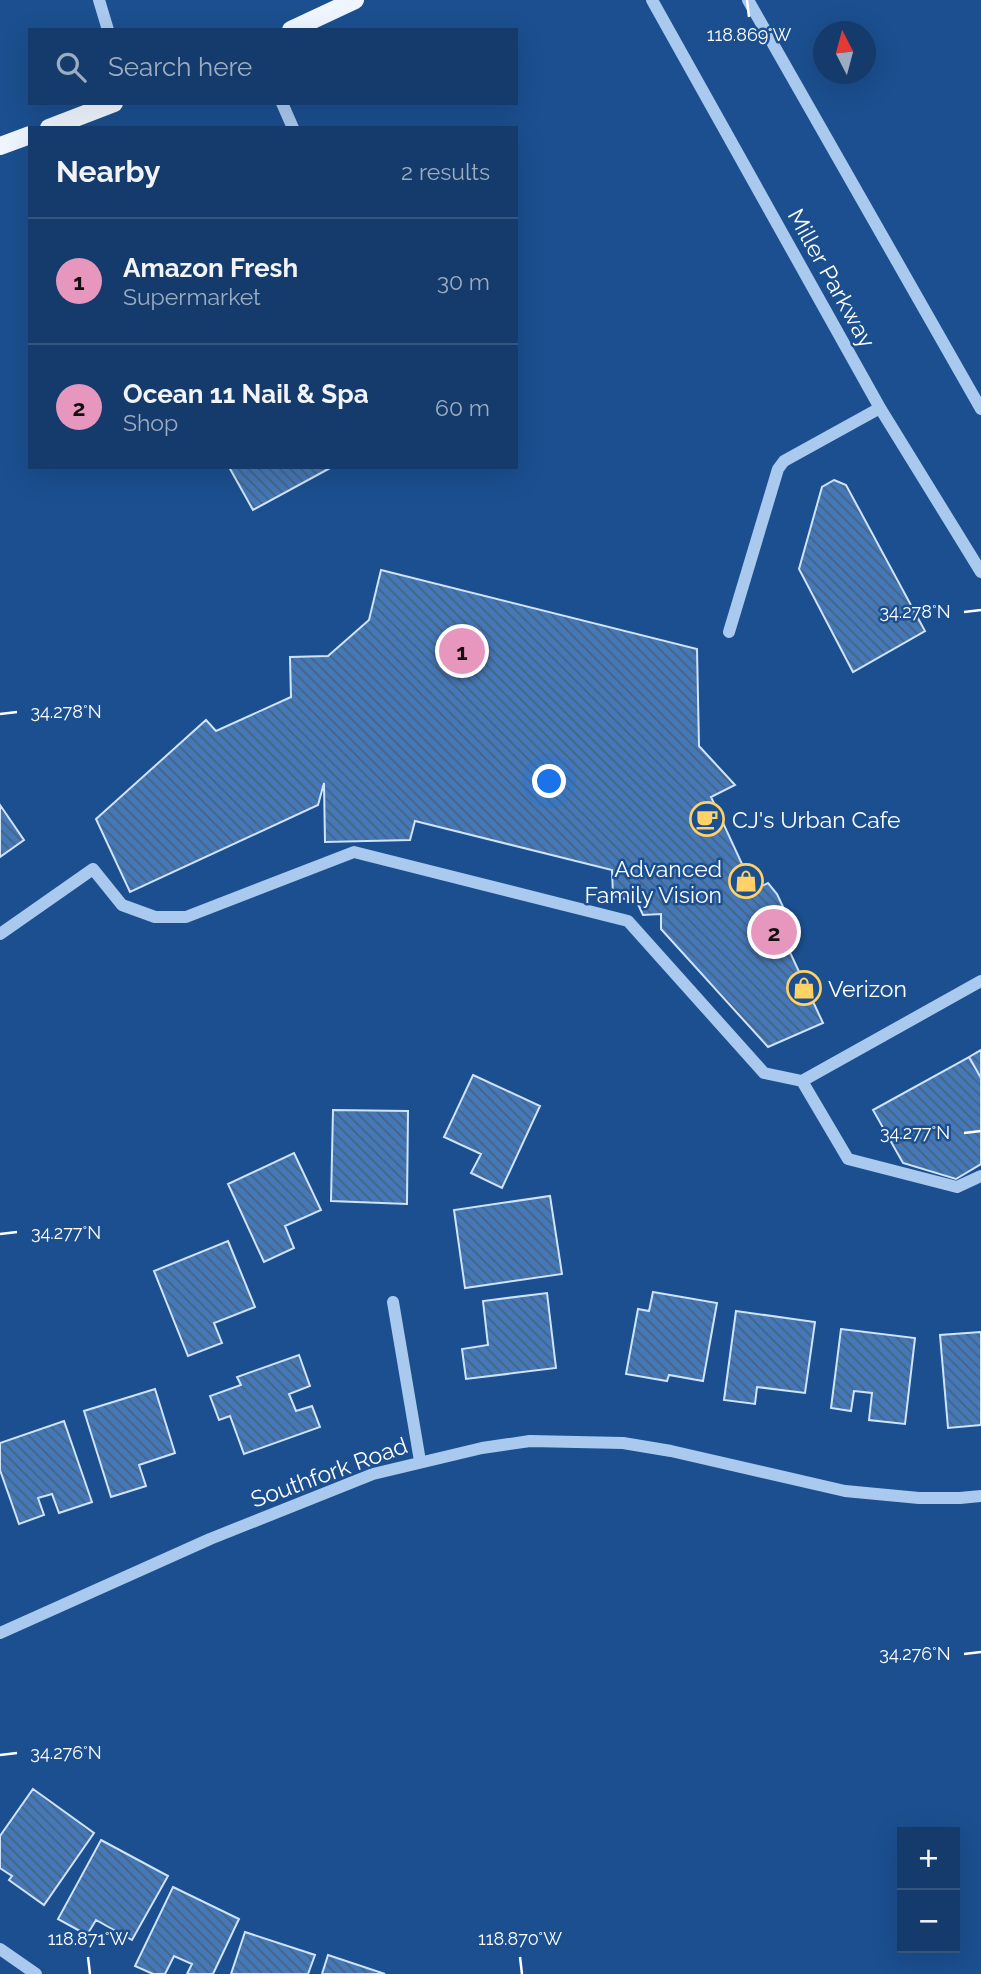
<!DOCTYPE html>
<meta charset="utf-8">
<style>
body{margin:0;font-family:Raleway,sans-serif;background:#1d4271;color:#f1f3f6}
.controls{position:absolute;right:21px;bottom:21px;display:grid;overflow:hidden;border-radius:0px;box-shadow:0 7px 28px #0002}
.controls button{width:63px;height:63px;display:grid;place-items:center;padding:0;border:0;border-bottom:2px solid #33557e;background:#143b6b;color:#f1f3f6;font:35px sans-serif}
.compass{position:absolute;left:813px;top:21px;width:63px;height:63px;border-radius:50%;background:#143b6b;box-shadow:0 7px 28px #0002;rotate:354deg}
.you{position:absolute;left:550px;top:782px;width:24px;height:24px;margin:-18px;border:5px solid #fff;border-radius:50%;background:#1a73e8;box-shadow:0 0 0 10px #1a73e833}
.badge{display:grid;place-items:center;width:46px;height:46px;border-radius:50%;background:#e797bd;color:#111;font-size:23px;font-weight:700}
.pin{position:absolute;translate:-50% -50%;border:4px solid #fff;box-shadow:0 2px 7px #0006}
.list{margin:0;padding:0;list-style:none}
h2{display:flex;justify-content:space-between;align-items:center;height:91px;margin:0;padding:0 28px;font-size:30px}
h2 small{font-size:23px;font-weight:400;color:#9dadc1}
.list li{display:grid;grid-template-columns:46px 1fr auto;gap:21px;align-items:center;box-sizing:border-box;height:126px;padding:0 28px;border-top:2px solid #33557e}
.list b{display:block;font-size:26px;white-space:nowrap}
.list p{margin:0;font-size:23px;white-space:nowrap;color:#9dadc1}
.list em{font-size:23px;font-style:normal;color:#9dadc1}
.icon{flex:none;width:38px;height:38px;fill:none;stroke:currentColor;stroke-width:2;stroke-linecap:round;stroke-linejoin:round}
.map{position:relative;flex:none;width:981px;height:1974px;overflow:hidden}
.search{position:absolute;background:#143b6b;box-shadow:0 7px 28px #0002;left:28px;top:28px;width:490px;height:77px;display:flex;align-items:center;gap:18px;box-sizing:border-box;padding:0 24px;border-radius:0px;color:#9dadc1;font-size:26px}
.panel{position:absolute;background:#143b6b;box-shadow:0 7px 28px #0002;left:28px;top:126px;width:490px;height:343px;border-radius:0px}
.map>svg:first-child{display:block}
.building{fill:url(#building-back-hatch);stroke:#cfe3fa;stroke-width:2}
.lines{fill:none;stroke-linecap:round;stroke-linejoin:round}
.minor{stroke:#a9c9ee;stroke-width:12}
.major{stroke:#f0f6ff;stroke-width:18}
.ticks{fill:none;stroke:#fff;stroke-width:2.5}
.labels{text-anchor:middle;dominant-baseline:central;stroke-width:5;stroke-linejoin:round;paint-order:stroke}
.street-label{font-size:23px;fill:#fff;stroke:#1b4f8f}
.poi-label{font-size:23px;fill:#fff;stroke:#1b4f8f;text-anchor:start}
.ticks-label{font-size:18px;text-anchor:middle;fill:#fff;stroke:#1b4f8f;stroke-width:5;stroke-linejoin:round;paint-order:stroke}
</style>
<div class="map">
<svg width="981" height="1974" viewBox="0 0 981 1974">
<defs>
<pattern id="building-back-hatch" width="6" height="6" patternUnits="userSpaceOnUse" patternTransform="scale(1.75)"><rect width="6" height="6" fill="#4478b7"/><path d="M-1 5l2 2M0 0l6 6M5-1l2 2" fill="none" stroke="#486282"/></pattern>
</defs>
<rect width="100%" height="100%" fill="#1b4f8f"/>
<!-- building -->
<path class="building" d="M229,467H332L253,510Z
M834,480L846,485L925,631L853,672L799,569L822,487Z
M381,570L697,649L699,746L735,785L711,797L754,890L768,883L777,894L785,911L773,916L823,1023L768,1047L661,929V914L643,915L637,902L613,896L612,870L415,821L410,840L325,842L324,783L318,805L130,892L96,819L206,720L216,731L291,697L290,657L328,656L369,620Z
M0,805L24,840L0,857Z
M981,1050V1078L969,1057Z
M969,1057L981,1078V1164L956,1179L903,1163L873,1110Z
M473,1075L540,1106L502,1188L471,1173L481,1154L444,1137Z
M333,1110L408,1111L407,1204L331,1201Z
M294,1153L321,1210L285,1226L294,1248L264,1262L228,1184Z
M550,1196L562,1274L465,1288L454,1210Z
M228,1241L255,1307L214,1323L222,1343L188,1356L154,1271Z
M653,1292L717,1303L703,1381L669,1375L667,1381L626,1374L638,1309L649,1311Z
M547,1293L556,1368L466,1379L462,1349L488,1345L483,1301Z
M736,1311L815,1322L805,1393L757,1387L755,1404L724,1400Z
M841,1329L915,1338L905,1424L869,1420L872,1393L854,1391L851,1411L831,1408Z
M981,1332V1425L948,1428L940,1335Z
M299,1355L310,1386L289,1394L296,1411L312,1406L320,1427L244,1454L230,1416L219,1420L210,1396L241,1385L237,1377Z
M155,1389L175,1453L139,1465L146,1486L111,1497L84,1411Z
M64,1421L92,1502L59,1513L52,1494L38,1498L44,1515L19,1524L0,1470V1443Z
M33,1789L94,1833L44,1905L9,1880L12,1876L0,1868V1836Z
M101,1840L168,1876L132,1940L96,1920L87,1935L58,1919Z
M173,1887L239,1919L213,1974H187L192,1964L174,1956L165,1974H153L135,1966Z
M245,1932L315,1955L308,1974H231Z
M328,1955L385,1974H322Z"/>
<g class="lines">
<!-- minor -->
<path class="minor" d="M99,0L108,30
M652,0L880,408L981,572
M748,0L981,409
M282,103L293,128
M729,632L778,469L784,461L880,408
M0,934L93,869L122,905L155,917H186L354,852L628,921L764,1073L802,1081L848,1159L957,1187L981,1176
M802,1081L981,981
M393,1302L420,1461
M0,1633L210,1539L373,1474L482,1448L530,1441L623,1443L671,1451L845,1491L919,1498H960L981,1496
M0,1949L36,1974"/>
<!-- major -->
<path class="major" d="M291,30L355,0
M49,128L114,103
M0,146L30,135"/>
</g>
<!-- ticks -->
<path class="ticks" d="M747,0L749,17M964,612L981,610M0,714L17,712M964,1133L981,1131M0,1234L17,1232M964,1654L981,1652M0,1755L17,1753M88,1957L90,1974M520,1957L522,1974"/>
<!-- icons -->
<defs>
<g id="cafe-ring" transform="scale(1.75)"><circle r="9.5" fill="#1b4f8f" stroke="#ffd166" stroke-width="1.5"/><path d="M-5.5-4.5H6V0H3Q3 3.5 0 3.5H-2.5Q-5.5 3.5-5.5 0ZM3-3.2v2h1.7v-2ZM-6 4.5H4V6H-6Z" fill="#ffd166"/></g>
<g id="shop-ring" transform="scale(1.75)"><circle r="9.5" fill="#1b4f8f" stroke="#ffd166" stroke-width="1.5"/><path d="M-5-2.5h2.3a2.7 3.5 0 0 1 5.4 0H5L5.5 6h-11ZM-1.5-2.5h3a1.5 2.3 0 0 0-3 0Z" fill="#ffd166"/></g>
</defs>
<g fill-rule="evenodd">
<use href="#cafe-ring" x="707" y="819"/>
<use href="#shop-ring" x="746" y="881"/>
<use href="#shop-ring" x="804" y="988"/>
</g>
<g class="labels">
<!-- street labels -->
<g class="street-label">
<text transform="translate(832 278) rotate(61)">Miller Parkway</text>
<text transform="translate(329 1472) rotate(-20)">Southfork Road</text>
</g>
<!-- poi labels -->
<g class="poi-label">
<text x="732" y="819">CJ's Urban Cafe</text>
<text x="722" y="868" text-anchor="end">Advanced<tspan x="722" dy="26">Family Vision</tspan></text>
<text x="828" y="988">Verizon</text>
</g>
</g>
<g class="ticks-label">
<text x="749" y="41">118.869°W</text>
<text x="915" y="618">34.278°N</text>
<text x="66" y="718">34.278°N</text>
<text x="915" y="1139">34.277°N</text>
<text x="66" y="1239">34.277°N</text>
<text x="915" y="1660">34.276°N</text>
<text x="66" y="1759">34.276°N</text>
<text x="88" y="1945">118.871°W</text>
<text x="520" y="1945">118.870°W</text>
</g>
</svg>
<div class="controls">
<button>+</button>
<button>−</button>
</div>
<svg class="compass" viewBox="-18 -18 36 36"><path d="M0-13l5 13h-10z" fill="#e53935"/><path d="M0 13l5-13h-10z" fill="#9dadc1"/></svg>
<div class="you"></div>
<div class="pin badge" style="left:462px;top:651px">1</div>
<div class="pin badge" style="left:774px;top:932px">2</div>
<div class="search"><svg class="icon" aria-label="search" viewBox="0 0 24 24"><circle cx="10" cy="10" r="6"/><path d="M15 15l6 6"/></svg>Search here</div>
<section class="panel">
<h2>Nearby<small>2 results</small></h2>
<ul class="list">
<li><span class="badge">1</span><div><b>Amazon Fresh</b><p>Supermarket</p></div><em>30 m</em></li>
<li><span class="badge">2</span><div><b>Ocean 11 Nail &amp; Spa</b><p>Shop</p></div><em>60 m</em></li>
</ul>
</section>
</div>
